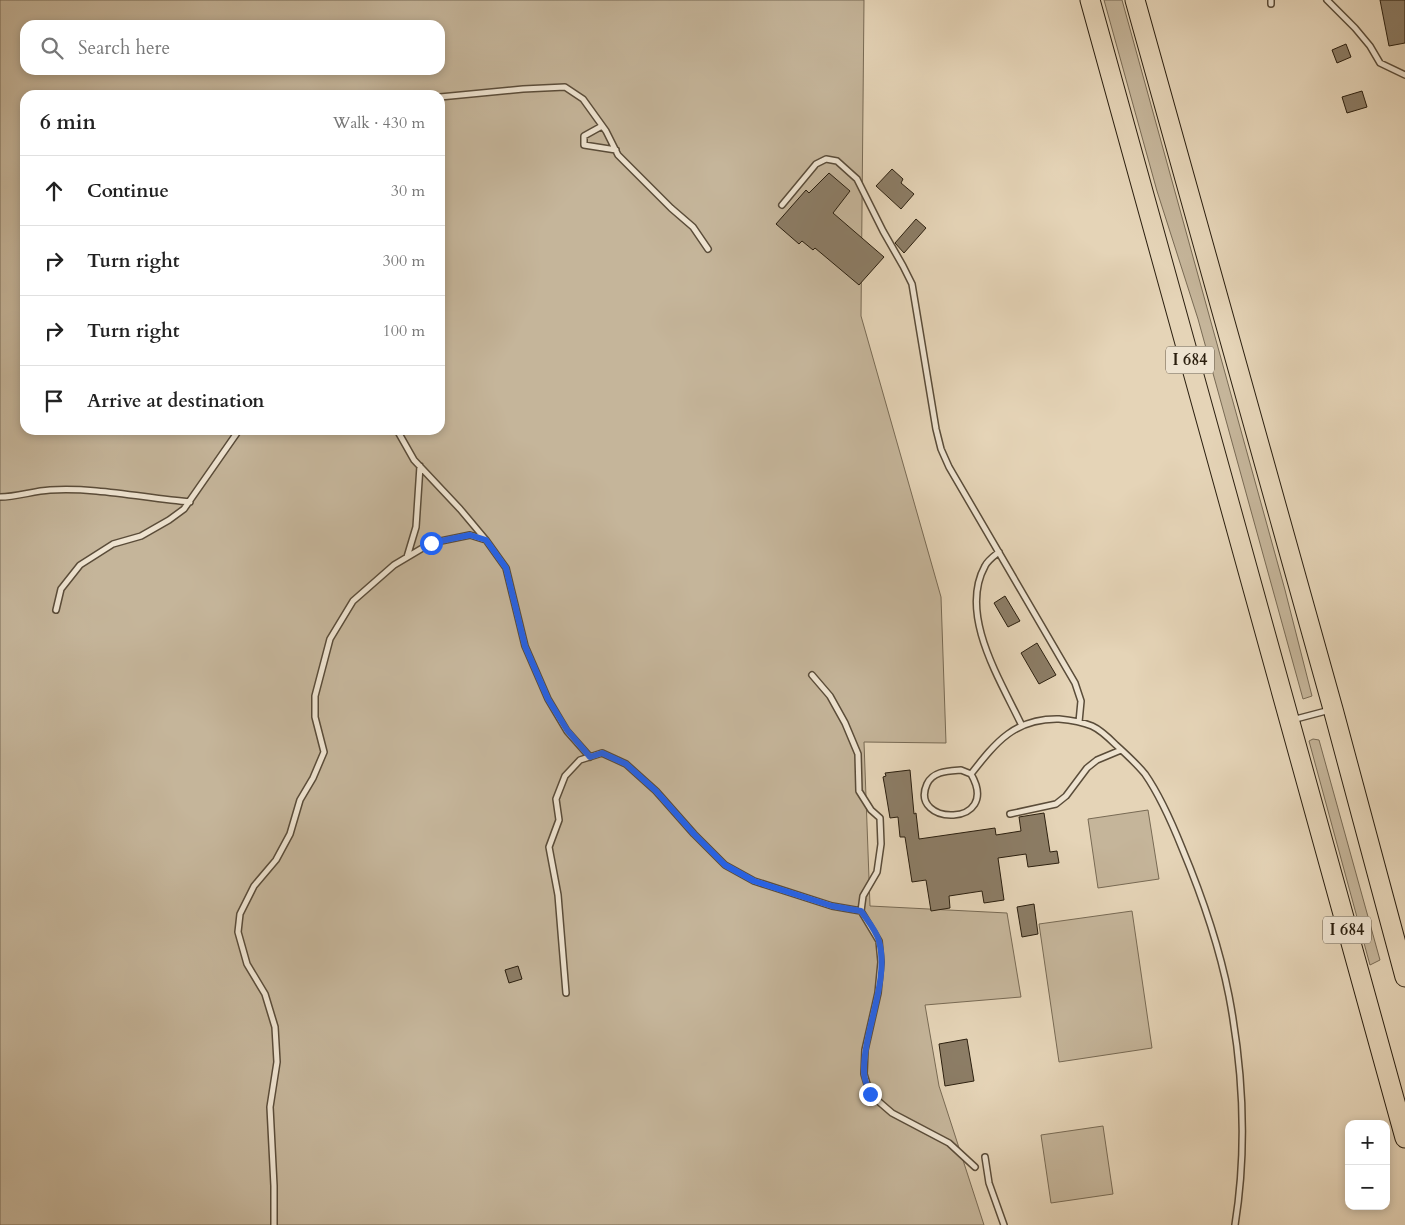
<!DOCTYPE html>
<meta charset="utf-8">
<style>
body{margin:0;font-family:Cardo,serif;background:#f2f2f2;color:#222}
.controls{position:absolute;right:15px;bottom:15px;display:grid;overflow:hidden;border-radius:10px;box-shadow:0 2px 8px #0003}
.controls button{width:45px;height:45px;display:grid;place-items:center;padding:0;border:0;border-bottom:1px solid #e0e0e0;background:#fff;color:#222;font:25px sans-serif}
.stop{position:absolute;width:15px;height:15px;margin:-11px;border:4px solid #2563eb;border-radius:50%;background:#fff}
.stop.end{background:#2563eb;border-color:#fff;box-shadow:0 1px 5px #0008}
.list{margin:0;padding:0;list-style:none}
h2{display:flex;justify-content:space-between;align-items:center;height:65px;margin:0;padding:0 20px;font-size:21px}
h2 small{font-size:16px;font-weight:400;color:#767676}
.list li{display:grid;grid-template-columns:32px 1fr auto;gap:15px;align-items:center;box-sizing:border-box;height:70px;padding:0 20px;border-top:1px solid #e0e0e0}
.list b{display:block;font-size:19px;white-space:nowrap}
.list em{font-size:16px;font-style:normal;color:#767676}
.icon{flex:none;width:28px;height:28px;fill:none;stroke:currentColor;stroke-width:2;stroke-linecap:round;stroke-linejoin:round}
.map{position:relative;flex:none;width:1405px;height:1225px;overflow:hidden}
.search{position:absolute;background:#fff;box-shadow:0 2px 8px #0003;left:20px;top:20px;width:425px;height:55px;display:flex;align-items:center;gap:12px;box-sizing:border-box;padding:0 18px;border-radius:15px;color:#767676;font-size:19px}
.panel{position:absolute;background:#fff;box-shadow:0 2px 8px #0003;left:20px;top:90px;width:425px;height:345px;border-radius:15px}
.map>svg:first-child{display:block}
.green{fill:#c5b59a;stroke:#786a54;fill-rule:evenodd}
.building{fill:#8c7d66;stroke:#2b1f0f}
.lines{fill:none;stroke-linecap:round;stroke-linejoin:round}
.service-casing{stroke:#5a4c39;stroke-width:8}
.motorway-casing{stroke:#2b1f0f;stroke-width:21}
.service{stroke:#eee3d0;stroke-width:5}
.motorway{stroke:#e5d4b7;stroke-width:19}
.route{stroke:#2563eb;stroke-width:6}
.labels{text-anchor:middle;dominant-baseline:central;stroke-width:5;stroke-linejoin:round;paint-order:stroke}
.shield{fill:#eee3d0;stroke:#665a49;stroke-width:1}
.shield-label{font-size:16px;font-weight:bold;fill:#2b1f0f}
</style>
<div class="map">
<svg width="1405" height="1225" viewBox="0 0 1405 1225">
<rect width="100%" height="100%" fill="#e5d4b7"/>
<filter id="stains"><feTurbulence type="fractalNoise" baseFrequency=".004" numOctaves="4"/><feColorMatrix values="0 0 0 0 .2 0 0 0 0 .09 0 0 0 0 .02 0 0 0 .5 -.17"/></filter>
<radialGradient id="worn" r=".72"><stop offset=".6" stop-color="#630" stop-opacity="0"/><stop offset="1" stop-color="#630" stop-opacity=".3"/></radialGradient>
<!-- green -->
<path class="green" d="M0,0H864L861,316L941,597L946,743L864,742L870,906L1007,913L1021,997L925,1005L939,1086L984,1225H0ZM25,25H440V70H25ZM25,95H440V430H25Z
M1104,0H1122L1285,590L1312,696L1303,699L1198,319L1157,191Z
M1313,739L1319,740L1380,960L1370,965L1309,741Z
M1148,810L1159,879L1098,888L1088,819Z
M1132,911L1152,1048L1059,1062L1039,924Z
M1103,1126L1113,1194L1051,1203L1041,1135Z"/>
<!-- building -->
<path class="building" d="M1380,0H1405V43L1389,46Z
M1346,44L1351,57L1337,63L1332,50Z
M1362,91L1367,107L1347,113L1342,97Z
M892,169L903,179L901,183L914,194L901,209L876,186Z
M829,173L850,191L833,213L884,257L859,285L815,248L813,250L802,241L799,244L776,224L806,190L809,193Z
M916,219L926,228L904,253L895,243Z
M1005,596L1020,621L1008,627L994,603Z
M1037,643L1056,675L1039,684L1021,653Z
M910,770L914,814L916,813L919,839L995,828L996,835L1021,831L1019,817L1044,813L1050,852L1057,851L1059,863L1028,867L1026,854L998,858L1004,900L984,903L982,891L949,896L950,908L931,911L926,880L912,882L905,837H900L898,817L890,818L885,788L883,777L886,776L885,773Z
M1034,904L1038,934L1022,937L1017,907Z
M518,966L522,979L509,983L505,970Z
M967,1039L974,1081L945,1086L939,1044Z"/>
<g class="lines">
<!-- service casing -->
<g class="service-casing">
<path id="service" d="M1271,0V4
M1327,0L1355,28L1370,46L1380,63L1405,75
M440,97L523,89L565,87L583,99L606,131L618,155L671,208L693,227L708,249
M602,126L584,136V145L616,150
M782,205L816,164L826,159L837,161L857,179L883,231L903,266L912,284L936,429L941,449L949,467L1075,683L1081,701L1079,722
M397,430L414,460L460,509L486,540
M0,497C17,497 33,491 50,490C95,487 144,498 190,502
M999,552C994,556 988,560 985,566C958,615 1001,681 1022,726
M407,557L416,527L420,466
M56,610L61,589L80,565L113,544L141,536L169,520L184,509L239,430
M812,675L830,696L845,723L858,754L859,791L871,810L880,818L881,844L877,872L863,896L861,911L879,941L881,962L878,993L865,1050L864,1074L870,1094L892,1113L949,1143L975,1167
M1292,720L1330,710
M961,770L971,774C1002,828 908,826 927,784C933,771 948,771 961,770Z
M971,774C996,742 1015,718 1059,719C1070,720 1082,722 1092,726C1101,730 1109,738 1116,745C1126,754 1136,763 1145,774C1161,797 1172,823 1182,848C1202,896 1219,945 1229,996C1243,1070 1247,1150 1235,1225
M1010,814L1056,804L1066,796L1087,768L1097,760L1121,750
M566,993L558,895L549,847L559,820L556,799L565,776L580,760L602,753L626,764L656,791L694,834L725,865L754,881L832,906L861,911
M985,1157L989,1183L1004,1225
M274,1225V1186L270,1107L277,1062L275,1027L265,994L247,964L238,932L240,914L254,886L276,860L290,834L300,800L313,778L324,752L315,717V696L330,639L353,601L394,565L431,543L470,535L486,540L506,568L525,646L548,699L567,731L590,757"/>
</g>
<!-- motorway casing -->
<g class="motorway-casing">
<path id="motorway" d="M1090,0L1405,1138
M1135,0L1333,709L1405,977"/>
</g>
<!-- service -->
<use href="#service" class="service"/>
<!-- motorway -->
<use href="#motorway" class="motorway"/>
</g>
<g class="lines">
<!-- route -->
<path class="route" d="M431,543L470,535L486,540L506,568L525,646L548,699L567,730L590,757L602,753L626,764L656,791L694,834L725,865L754,881L832,906L861,911C867,920 876,930 879,941C890,980 863,1032 864,1072C864,1079 868,1088 870,1094"/>
</g>
<g class="labels">
<!-- shield labels -->
<g class="shield">
<rect x="1166" y="346.5" width="48" height="27" rx="4"/>
<rect x="1323" y="916.5" width="48" height="27" rx="4"/>
</g>
<g class="shield-label">
<text x="1190" y="360">I 684</text>
<text x="1347" y="930">I 684</text>
</g>
</g>
<rect width="100%" height="100%" filter="url(#stains)"/>
<rect width="100%" height="100%" fill="url(#worn)"/>
</svg>
<div class="controls">
<button>+</button>
<button>−</button>
</div>
<div class="stop" style="left:431px;top:543px"></div>
<div class="stop end" style="left:870px;top:1094px"></div>
<div class="search"><svg class="icon" aria-label="search" viewBox="0 0 24 24"><circle cx="10" cy="10" r="6"/><path d="M15 15l6 6"/></svg>Search here</div>
<section class="panel">
<h2>6 min<small>Walk · 430 m</small></h2>
<ul class="list">
<li><svg class="icon" aria-label="ahead" viewBox="0 0 24 24"><path d="M12 20V5M6 11l6-6 6 6"/></svg><div><b>Continue</b></div><em>30 m</em></li>
<li><svg class="icon" aria-label="right" viewBox="0 0 24 24"><path d="M7 20v-9h11M14 6l5 5-5 5"/></svg><div><b>Turn right</b></div><em>300 m</em></li>
<li><svg class="icon" aria-label="right" viewBox="0 0 24 24"><path d="M7 20v-9h11M14 6l5 5-5 5"/></svg><div><b>Turn right</b></div><em>100 m</em></li>
<li><svg class="icon" aria-label="arrive" viewBox="0 0 24 24"><path d="M6 21V4h12l-3 4 3 4H6"/></svg><div><b>Arrive at destination</b></div></li>
</ul>
</section>
</div>
